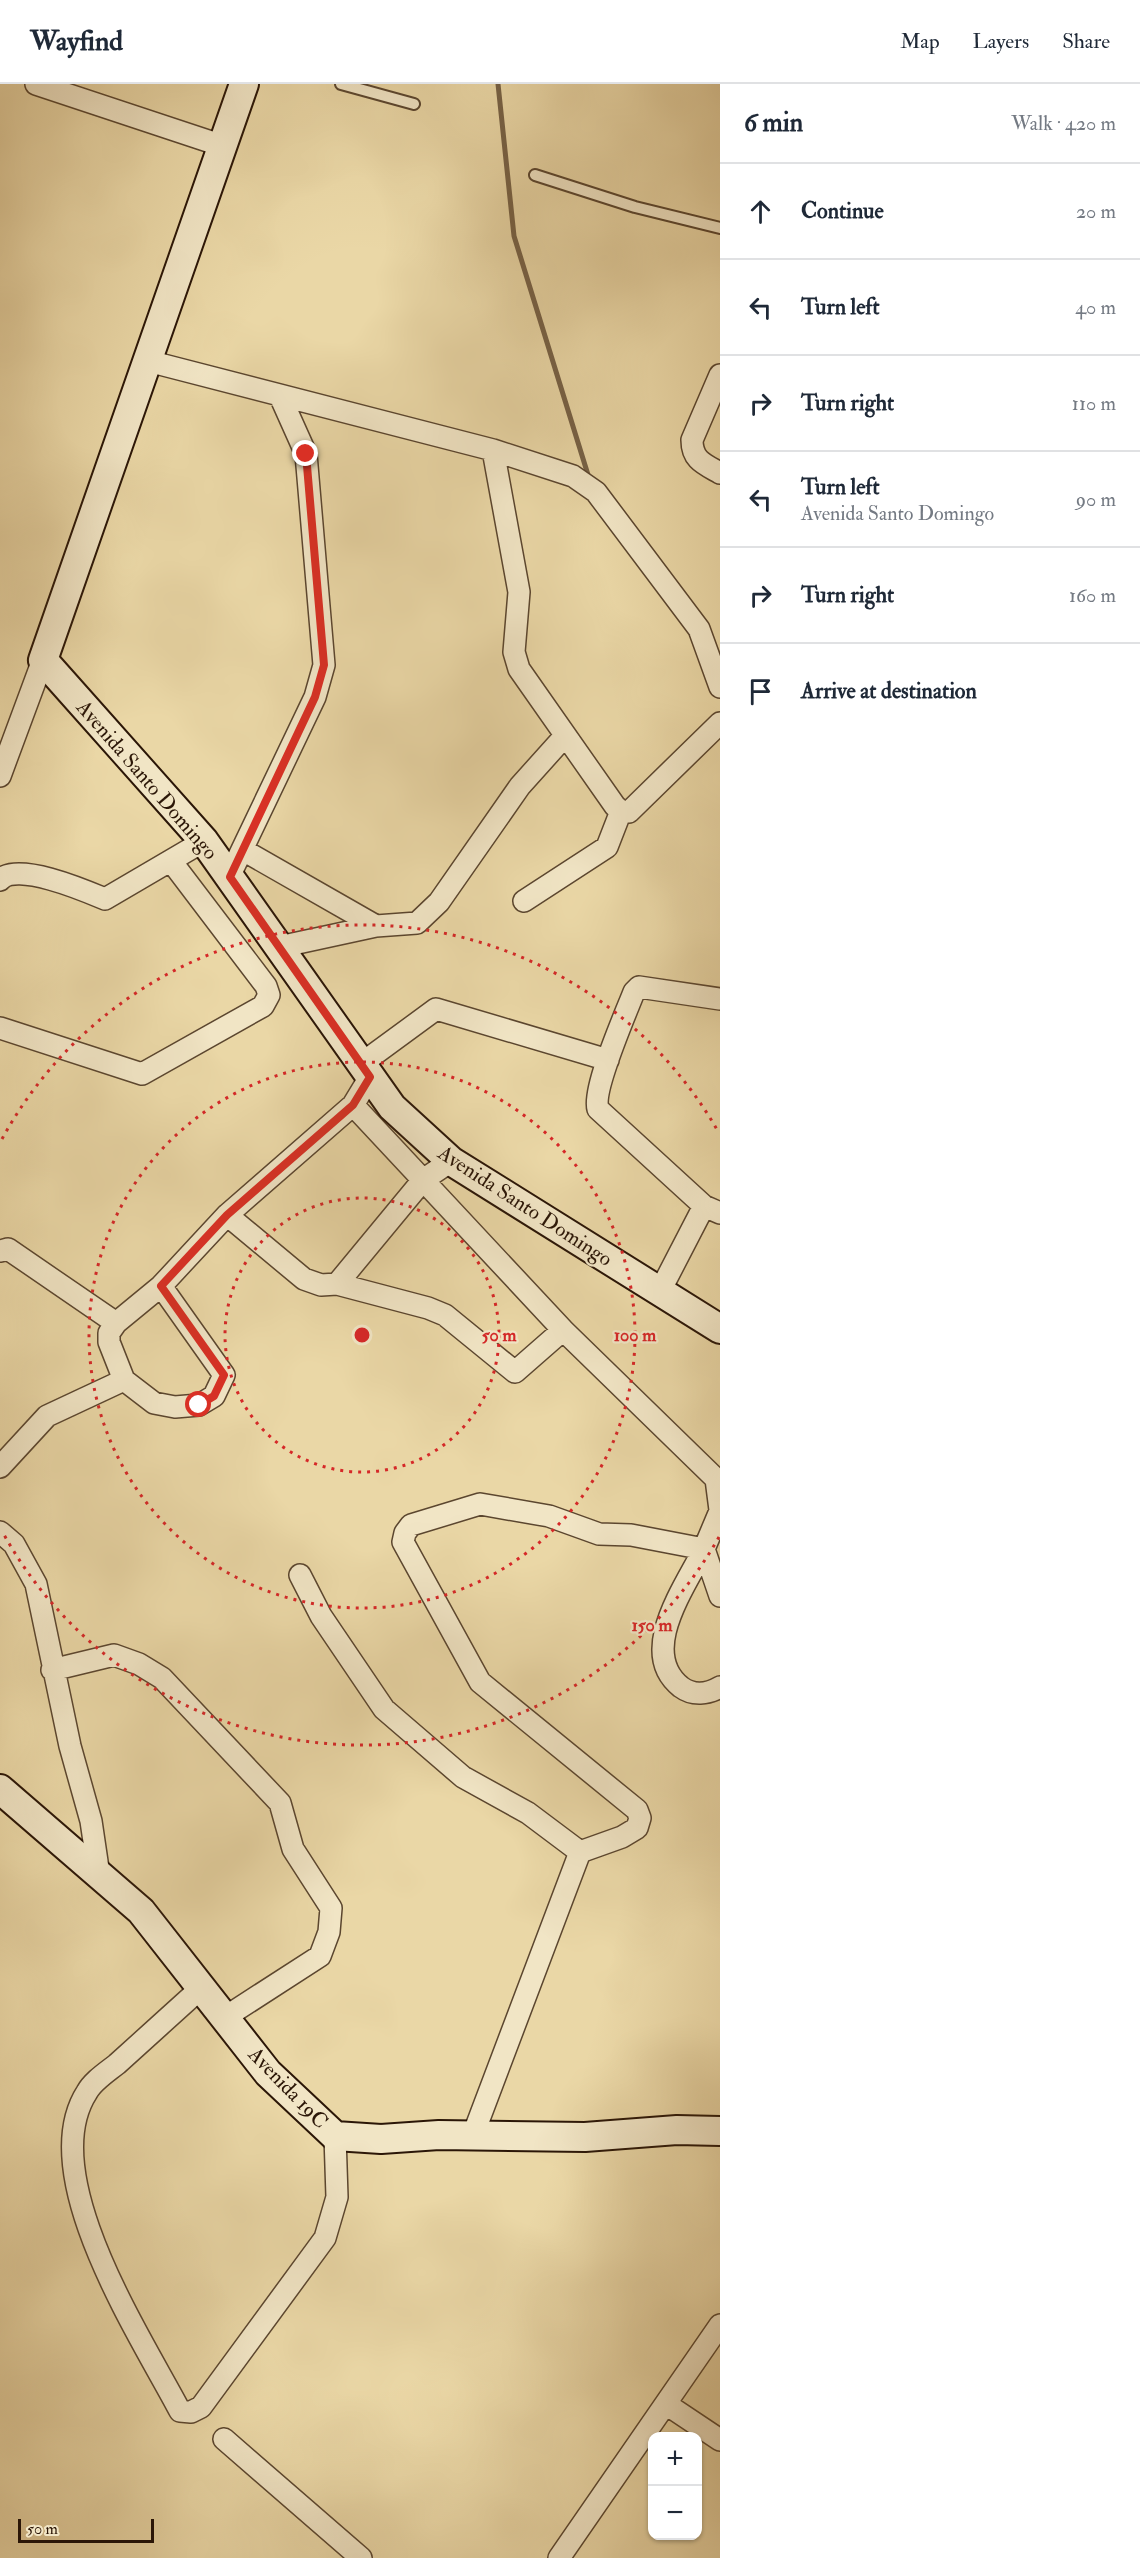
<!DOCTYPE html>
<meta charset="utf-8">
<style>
body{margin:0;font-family:"IM FELL Double Pica",serif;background:#f6f6f7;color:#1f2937}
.controls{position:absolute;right:18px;bottom:18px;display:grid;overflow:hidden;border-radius:12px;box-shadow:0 2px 4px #0004}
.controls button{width:54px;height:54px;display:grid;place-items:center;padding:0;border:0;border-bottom:2px solid #e0e1e3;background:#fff;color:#1f2937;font:30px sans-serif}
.scale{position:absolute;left:18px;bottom:15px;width:136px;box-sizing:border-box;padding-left:6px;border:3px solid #2b1607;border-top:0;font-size:16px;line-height:21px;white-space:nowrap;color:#2b1607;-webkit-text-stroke:4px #f1e5c5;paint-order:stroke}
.stop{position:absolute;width:18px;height:18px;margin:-14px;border:4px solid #d93025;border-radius:50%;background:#fff}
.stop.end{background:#d93025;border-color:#fff;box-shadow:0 2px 6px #0008}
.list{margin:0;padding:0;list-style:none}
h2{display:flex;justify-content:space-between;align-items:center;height:78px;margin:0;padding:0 24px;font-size:26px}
h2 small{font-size:20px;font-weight:400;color:#747a83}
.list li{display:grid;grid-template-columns:39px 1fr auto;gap:18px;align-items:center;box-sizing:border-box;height:96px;padding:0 24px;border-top:2px solid #e0e1e3}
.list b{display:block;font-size:22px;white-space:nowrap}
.list p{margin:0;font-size:20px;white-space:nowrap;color:#747a83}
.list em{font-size:20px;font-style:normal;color:#747a83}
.icon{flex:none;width:33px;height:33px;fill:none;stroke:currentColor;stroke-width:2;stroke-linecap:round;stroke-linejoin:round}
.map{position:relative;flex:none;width:720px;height:2474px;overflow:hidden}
header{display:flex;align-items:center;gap:36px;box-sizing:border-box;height:84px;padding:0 30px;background:#fff;border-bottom:2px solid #e0e1e3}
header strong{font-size:28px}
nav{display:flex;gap:33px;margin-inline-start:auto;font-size:21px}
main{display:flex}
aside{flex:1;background:#fff}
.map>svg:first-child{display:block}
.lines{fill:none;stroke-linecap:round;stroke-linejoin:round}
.stream{stroke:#776246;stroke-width:5}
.lane-casing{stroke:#5b462f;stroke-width:14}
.street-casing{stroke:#5b462f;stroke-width:24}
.secondary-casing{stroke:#2b1607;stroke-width:32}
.lane{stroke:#f1e5c5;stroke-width:10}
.street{stroke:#f1e5c5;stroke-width:21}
.secondary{stroke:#f1e5c5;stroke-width:28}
.route{stroke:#d93025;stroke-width:8}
.ring{fill:none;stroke:#d62828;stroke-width:3;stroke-dasharray:3 6}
.labels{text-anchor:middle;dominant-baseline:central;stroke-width:4.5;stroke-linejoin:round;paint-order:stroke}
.street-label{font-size:21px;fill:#2b1607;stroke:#f1e5c5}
.centre{fill:#d62828;stroke:#f1e5c5;stroke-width:3}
.ring-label{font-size:18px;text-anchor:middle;font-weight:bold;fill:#d62828;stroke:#f1e5c5;stroke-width:4.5;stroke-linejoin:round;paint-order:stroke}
</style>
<header>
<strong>Wayfind</strong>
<nav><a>Map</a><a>Layers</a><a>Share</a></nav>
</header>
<main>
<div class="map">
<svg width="720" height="2474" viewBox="0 0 720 2474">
<rect width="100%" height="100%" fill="#ead7a6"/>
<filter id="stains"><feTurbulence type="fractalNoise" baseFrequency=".00333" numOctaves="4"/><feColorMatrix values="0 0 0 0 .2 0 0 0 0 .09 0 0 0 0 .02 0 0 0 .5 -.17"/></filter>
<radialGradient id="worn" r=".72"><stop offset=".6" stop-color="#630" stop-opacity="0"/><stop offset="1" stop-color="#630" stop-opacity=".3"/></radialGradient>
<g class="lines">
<!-- stream -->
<path class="stream" d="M498,0L514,152L589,394"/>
<!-- lane casing -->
<g class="lane-casing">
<path id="lane" d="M341,0L414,20
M535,91L635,123L720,144"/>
</g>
<!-- street casing -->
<g class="street-casing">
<path id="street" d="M36,0L223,62
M148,277L493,366L573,392L596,408L699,545L720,603
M720,291L692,356C692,376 704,380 720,389
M493,366L519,508L514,568L519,585L615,722L621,727L629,728L720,639
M0,692L43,576
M243,766L376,842
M229,793L315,613L324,581L306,370L280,312
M0,796C16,777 86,807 105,815L204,757
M524,817L607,763L621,727
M279,863L376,842L417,839L439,818L520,702L564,653
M720,915L639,903L634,908C625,931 592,1006 598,1025L704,1122L720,1129
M0,944L142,990L263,922L269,911L266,902L171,777
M361,980L436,925L608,976
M353,1021L563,1246L716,1395L720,1426
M227,1131L304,1195L321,1201L337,1200L428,1224L445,1231L515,1288L563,1246
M0,1167L8,1165L116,1239
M337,1200L423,1096L451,1077
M161,1202L224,1291L214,1312L199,1321L175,1323L154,1319L124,1296L109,1258V1249L116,1239L161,1202L227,1131L353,1021L370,993
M659,1209L704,1122
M0,1383L47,1332L124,1296
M720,1427L704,1465L720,1512
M0,1448L14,1460L36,1500L70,1662L91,1737L99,1791
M300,1491L321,1532L384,1625L463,1693L528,1729L580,1768L473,2051
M52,1586L114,1571L139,1580L162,1594L280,1719L293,1765L331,1824L329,1848L320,1872L224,1934
M580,1768L622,1753L637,1744L640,1734L637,1726L480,1598L403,1458L405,1449L411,1441L480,1420L549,1432L599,1450L631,1451L704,1465C685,1503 637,1568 681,1603C693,1612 708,1610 720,1603
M201,1904C173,1929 145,1955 117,1980C107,1988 93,1997 87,2008C34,2090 140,2251 180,2327L191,2328L201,2323L325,2154L337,2113L335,2052
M666,2320L720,2356
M224,2355L361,2474
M559,2474L720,2241"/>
</g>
<!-- secondary casing -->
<g class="secondary-casing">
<path id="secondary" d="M244,0L43,576L204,757L392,1023L451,1077L720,1245
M0,1705L141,1827L268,1989L335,2052L381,2055L439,2051L585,2053L677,2046L720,2047"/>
</g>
<!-- lane -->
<use href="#lane" class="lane"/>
<!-- street -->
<use href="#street" class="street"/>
<!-- secondary -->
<use href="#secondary" class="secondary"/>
</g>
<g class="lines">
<!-- route -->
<path class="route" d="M199,1321L214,1312L224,1291L161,1202L227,1131L353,1021L370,993L230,793L315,613L324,581L306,370"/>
</g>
<!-- distance rings -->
<g class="ring">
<circle cx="362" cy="1251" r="137"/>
<circle cx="362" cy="1251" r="273"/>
<path d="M719 1453A410 410 0 0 1 2 1447M2 1055A410 410 0 0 1 719 1049"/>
</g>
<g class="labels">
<!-- street labels -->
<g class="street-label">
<text transform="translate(147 696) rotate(49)">Avenida Santo Domingo</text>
<text transform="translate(525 1122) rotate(33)">Avenida Santo Domingo</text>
<text transform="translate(288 2004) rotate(46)">Avenida 19C</text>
</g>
</g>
<circle cx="362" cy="1251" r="9" class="centre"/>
<g class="ring-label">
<text x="499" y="1257">50 m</text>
<text x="635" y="1257">100 m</text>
<text x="652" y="1547">150 m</text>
</g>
<rect width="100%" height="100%" filter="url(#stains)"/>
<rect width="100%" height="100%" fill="url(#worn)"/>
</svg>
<div class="controls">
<button>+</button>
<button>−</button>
</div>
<div class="scale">50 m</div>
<div class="stop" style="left:199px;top:1321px"></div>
<div class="stop end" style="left:306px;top:370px"></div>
</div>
<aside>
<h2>6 min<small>Walk · 420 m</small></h2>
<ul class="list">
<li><svg class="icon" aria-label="ahead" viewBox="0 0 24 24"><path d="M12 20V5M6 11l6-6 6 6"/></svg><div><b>Continue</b></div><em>20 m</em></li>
<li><svg class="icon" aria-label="left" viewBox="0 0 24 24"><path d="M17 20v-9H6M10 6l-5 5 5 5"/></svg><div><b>Turn left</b></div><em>40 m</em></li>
<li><svg class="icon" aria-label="right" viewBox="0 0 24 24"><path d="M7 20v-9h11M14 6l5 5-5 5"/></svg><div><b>Turn right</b></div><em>110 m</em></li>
<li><svg class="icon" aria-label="left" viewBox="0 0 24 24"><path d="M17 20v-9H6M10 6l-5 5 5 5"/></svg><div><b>Turn left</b><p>Avenida Santo Domingo</p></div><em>90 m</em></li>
<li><svg class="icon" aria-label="right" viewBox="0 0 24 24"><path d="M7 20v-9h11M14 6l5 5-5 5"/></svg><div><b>Turn right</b></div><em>160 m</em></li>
<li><svg class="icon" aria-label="arrive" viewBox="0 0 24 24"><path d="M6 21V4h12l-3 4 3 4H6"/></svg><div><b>Arrive at destination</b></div></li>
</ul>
</aside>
</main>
